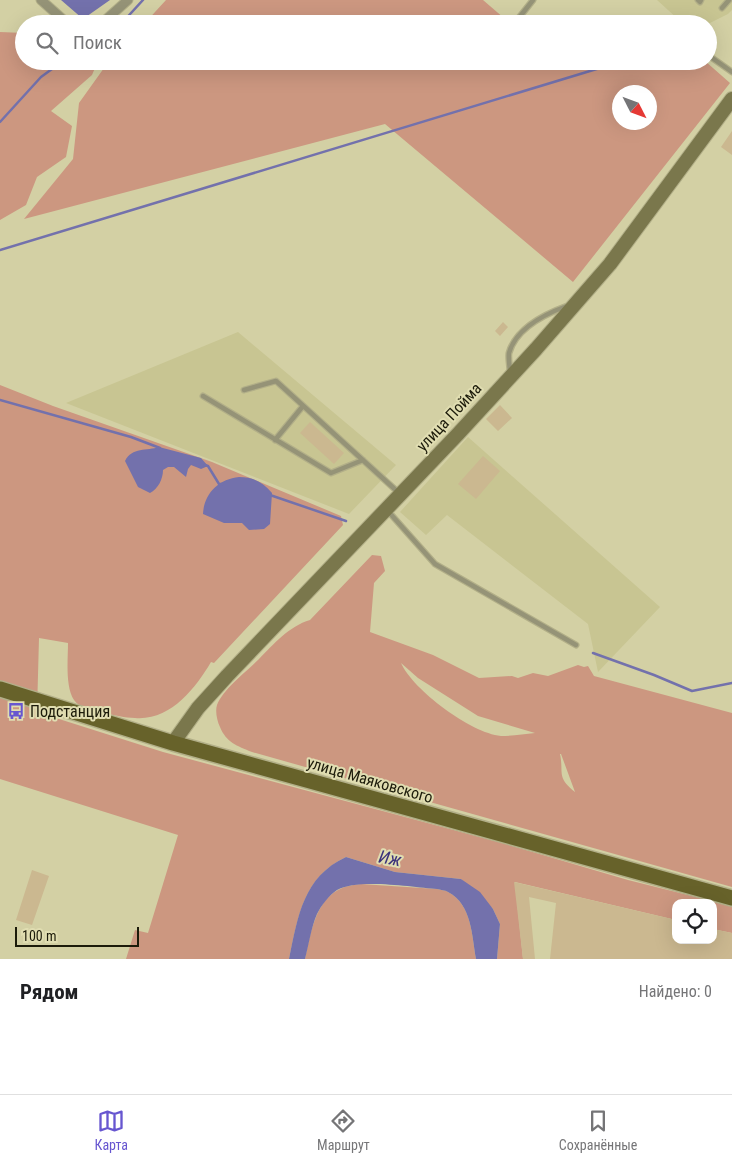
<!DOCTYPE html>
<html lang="ru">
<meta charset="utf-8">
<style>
body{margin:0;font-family:"Roboto Condensed",sans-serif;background:#f2f2f2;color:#202124}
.controls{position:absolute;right:15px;bottom:15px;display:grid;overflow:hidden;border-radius:10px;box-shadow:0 5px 20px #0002}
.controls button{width:45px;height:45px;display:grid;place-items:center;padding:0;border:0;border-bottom:1px solid #e0e0e0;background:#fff;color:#202124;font:25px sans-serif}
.compass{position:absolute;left:612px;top:85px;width:45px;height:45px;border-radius:50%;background:#fff;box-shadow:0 5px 20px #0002;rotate:132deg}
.scale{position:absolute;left:15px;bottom:12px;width:124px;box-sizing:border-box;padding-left:5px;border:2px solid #1c1b0a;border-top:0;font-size:14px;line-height:18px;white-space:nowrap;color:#1c1b0a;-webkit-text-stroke:4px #e0ddb1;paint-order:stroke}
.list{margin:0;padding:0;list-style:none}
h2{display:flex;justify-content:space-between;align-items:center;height:65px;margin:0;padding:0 20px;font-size:21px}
h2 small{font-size:16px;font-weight:400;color:#757577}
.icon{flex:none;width:28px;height:28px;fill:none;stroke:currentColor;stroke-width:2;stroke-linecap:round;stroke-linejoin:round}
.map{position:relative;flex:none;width:732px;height:959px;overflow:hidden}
.search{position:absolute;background:#fff;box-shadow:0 5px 20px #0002;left:15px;right:15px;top:15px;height:55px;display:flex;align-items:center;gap:12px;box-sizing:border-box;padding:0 18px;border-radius:28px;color:#757577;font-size:19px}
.sheet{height:135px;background:#fff}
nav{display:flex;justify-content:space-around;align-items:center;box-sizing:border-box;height:70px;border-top:1px solid #e0e0e0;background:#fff;font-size:14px;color:#757577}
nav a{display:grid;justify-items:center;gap:2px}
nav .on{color:#6756d0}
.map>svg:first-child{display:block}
.built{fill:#c8c592}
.green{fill:#cc9780;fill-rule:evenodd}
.water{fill:#7371ac}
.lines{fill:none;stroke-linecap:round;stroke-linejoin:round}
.stream{stroke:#7371ac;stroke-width:2.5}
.building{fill:#cbb890}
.lane-casing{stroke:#b2af88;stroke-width:7}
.street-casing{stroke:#b2af88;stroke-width:11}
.secondary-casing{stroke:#b2af88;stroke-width:16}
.primary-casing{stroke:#b2af88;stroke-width:18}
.lane{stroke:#959377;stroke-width:4.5}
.street{stroke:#959377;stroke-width:9}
.secondary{stroke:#7a774c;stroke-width:14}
.primary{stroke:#67622a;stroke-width:15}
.labels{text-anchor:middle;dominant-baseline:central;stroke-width:4;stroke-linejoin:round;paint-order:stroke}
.street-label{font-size:16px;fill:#1c1b0a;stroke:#e0ddb1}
.poi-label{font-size:16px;fill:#1c1b0a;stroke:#e0ddb1;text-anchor:start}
.water-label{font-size:18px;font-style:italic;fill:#3b327b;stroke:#e0ddb1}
</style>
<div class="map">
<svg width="732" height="959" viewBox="0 0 732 959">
<rect width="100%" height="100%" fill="#d3d0a4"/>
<!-- built -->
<path class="built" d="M657,0H732V10L728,14L708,24H693L679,20Z
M238,332L396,465L349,514L66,403Z
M468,437L660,607L598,672L588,624L447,515L426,535L400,512Z"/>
<!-- green -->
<path class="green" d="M166,0H483L511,24H144Z
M0,32L24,33V61H98L92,75L51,111L72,126L66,157L37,177L26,205L0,220Z
M109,61H555L560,66L577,61H705L730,83L573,282L385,124L24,219L73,159L79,103ZM620,92H650V122H620Z
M0,385L53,406L212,462L341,516L343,525L214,663L211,662C195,689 170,721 135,718C125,718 114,715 105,713C94,711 80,709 74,700C65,686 68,659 68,643L39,638L37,712L163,752L502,843L628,880L732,906V933L713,929V903H676V920L515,882L523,959H497L500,924L493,909L461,879L395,872L346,857C303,877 298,917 289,959H126L135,930L148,933L178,835L0,779Z
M372,555L381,556L385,571L374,583L370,632L433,655L479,678L512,676L518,678L533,673L548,676L578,665L584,667L588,666L594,676L732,713V887L252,752C237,746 226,742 220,727C217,721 215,711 217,705C223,689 247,671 259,659C273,645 289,626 310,620ZM401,663L418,678L478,716L535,733C524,734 512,736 501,736C471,733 413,690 401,663ZM560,754H561L575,792C556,777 564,773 560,754Z
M361,884L437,889C440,890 445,890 448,892C472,904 472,937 476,959H305C310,936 315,902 338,890C345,886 353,885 361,884Z"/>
<!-- water -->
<path class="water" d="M61,0H110L83,19Z
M159,447L201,458L208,466L201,469L191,465L188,469L186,477L174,467H168L163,470C163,479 158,489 150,493L138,487L125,461C132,447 147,451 159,447Z
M239,477C253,477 263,482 272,493L270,524L264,529L249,530L242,523H224L203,514C204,493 219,479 239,477Z
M346,857L395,872L461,879L480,892L493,909L500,924L497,959H476C472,937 472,904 448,892C445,890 440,890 437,889C413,887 357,878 337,890C329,895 321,906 317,914C311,928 309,944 305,959H289C298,916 303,877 346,857Z"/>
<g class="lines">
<!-- stream -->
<path class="stream" d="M121,24L143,0
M0,122L41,77L63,61
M0,250L623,61
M0,400L131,437L160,448
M205,465L208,466L219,484H222
M270,495L346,521
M593,653L654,675L692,691L732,683"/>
</g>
<!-- building -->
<path class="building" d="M732,131V155L721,147Z
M503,322L508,327L500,336L495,331Z
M500,405L512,418L498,431L486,419Z
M310,422L344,453L334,464L300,433Z
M483,456L500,471L476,499L458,484Z
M32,870L49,876L32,925L16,920Z
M514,882L676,920V940H713V929L732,933V959H550L556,903L529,897L535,959H523Z"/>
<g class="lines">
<!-- lane casing -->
<g class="lane-casing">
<path id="lane" d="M698,0L700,2L701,0
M722,8L729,0
M514,24L533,0
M708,55L732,72
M551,61H554
M510,373C510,367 508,358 509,353C516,328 545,314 567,306
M244,390L276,381L399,493
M203,396L331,473L363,460
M275,440L303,406
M387,510L435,564L576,645"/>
</g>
<!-- street casing -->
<g class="street-casing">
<path id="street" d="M41,0L68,24
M101,24L128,0"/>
</g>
<!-- secondary casing -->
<g class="secondary-casing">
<path id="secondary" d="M173,743L198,708L227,676L458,434L536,349L610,264L732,99"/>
</g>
<!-- primary casing -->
<g class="primary-casing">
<path id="primary" d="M0,689L173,743L732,898"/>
</g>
<!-- lane -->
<use href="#lane" class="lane"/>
<!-- street -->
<use href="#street" class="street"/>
<!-- secondary -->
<use href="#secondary" class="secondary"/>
<!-- primary -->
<use href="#primary" class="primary"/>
</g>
<!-- icons -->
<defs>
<g id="bus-bare" transform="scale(1.35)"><path d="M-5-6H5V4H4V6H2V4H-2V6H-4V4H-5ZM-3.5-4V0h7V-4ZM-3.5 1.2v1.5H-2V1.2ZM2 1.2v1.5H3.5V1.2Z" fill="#6756d0" stroke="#e0ddb1" stroke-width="2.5" paint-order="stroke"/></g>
</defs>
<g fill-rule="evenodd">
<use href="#bus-bare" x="16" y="711"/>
</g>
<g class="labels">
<!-- street labels -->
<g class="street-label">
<text transform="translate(449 417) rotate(-47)">улица Пойма</text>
<text transform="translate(370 780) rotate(16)">улица Маяковского</text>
</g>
<!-- poi labels -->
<g class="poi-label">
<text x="30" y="711">Подстанция</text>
</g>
<!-- water labels -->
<g class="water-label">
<text transform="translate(390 858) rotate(11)">Иж</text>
</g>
</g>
</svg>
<div class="controls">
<button><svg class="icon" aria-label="locate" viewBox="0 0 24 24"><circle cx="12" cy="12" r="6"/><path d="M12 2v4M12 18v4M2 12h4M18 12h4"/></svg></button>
</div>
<svg class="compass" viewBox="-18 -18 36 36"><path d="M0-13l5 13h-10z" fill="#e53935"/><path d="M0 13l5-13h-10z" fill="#757577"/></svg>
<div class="scale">100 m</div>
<div class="search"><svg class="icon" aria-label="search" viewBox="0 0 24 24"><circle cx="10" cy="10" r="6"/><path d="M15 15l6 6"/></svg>Поиск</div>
</div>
<section class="sheet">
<h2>Рядом<small>Найдено: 0</small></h2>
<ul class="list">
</ul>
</section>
<nav>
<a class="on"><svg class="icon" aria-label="map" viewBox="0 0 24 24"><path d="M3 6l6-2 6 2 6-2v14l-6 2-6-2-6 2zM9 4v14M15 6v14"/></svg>Карта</a>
<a><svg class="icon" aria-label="directions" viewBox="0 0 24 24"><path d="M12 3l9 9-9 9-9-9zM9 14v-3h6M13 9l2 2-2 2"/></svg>Маршрут</a>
<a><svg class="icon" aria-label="saved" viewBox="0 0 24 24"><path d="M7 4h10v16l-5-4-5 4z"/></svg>Сохранённые</a>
</nav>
